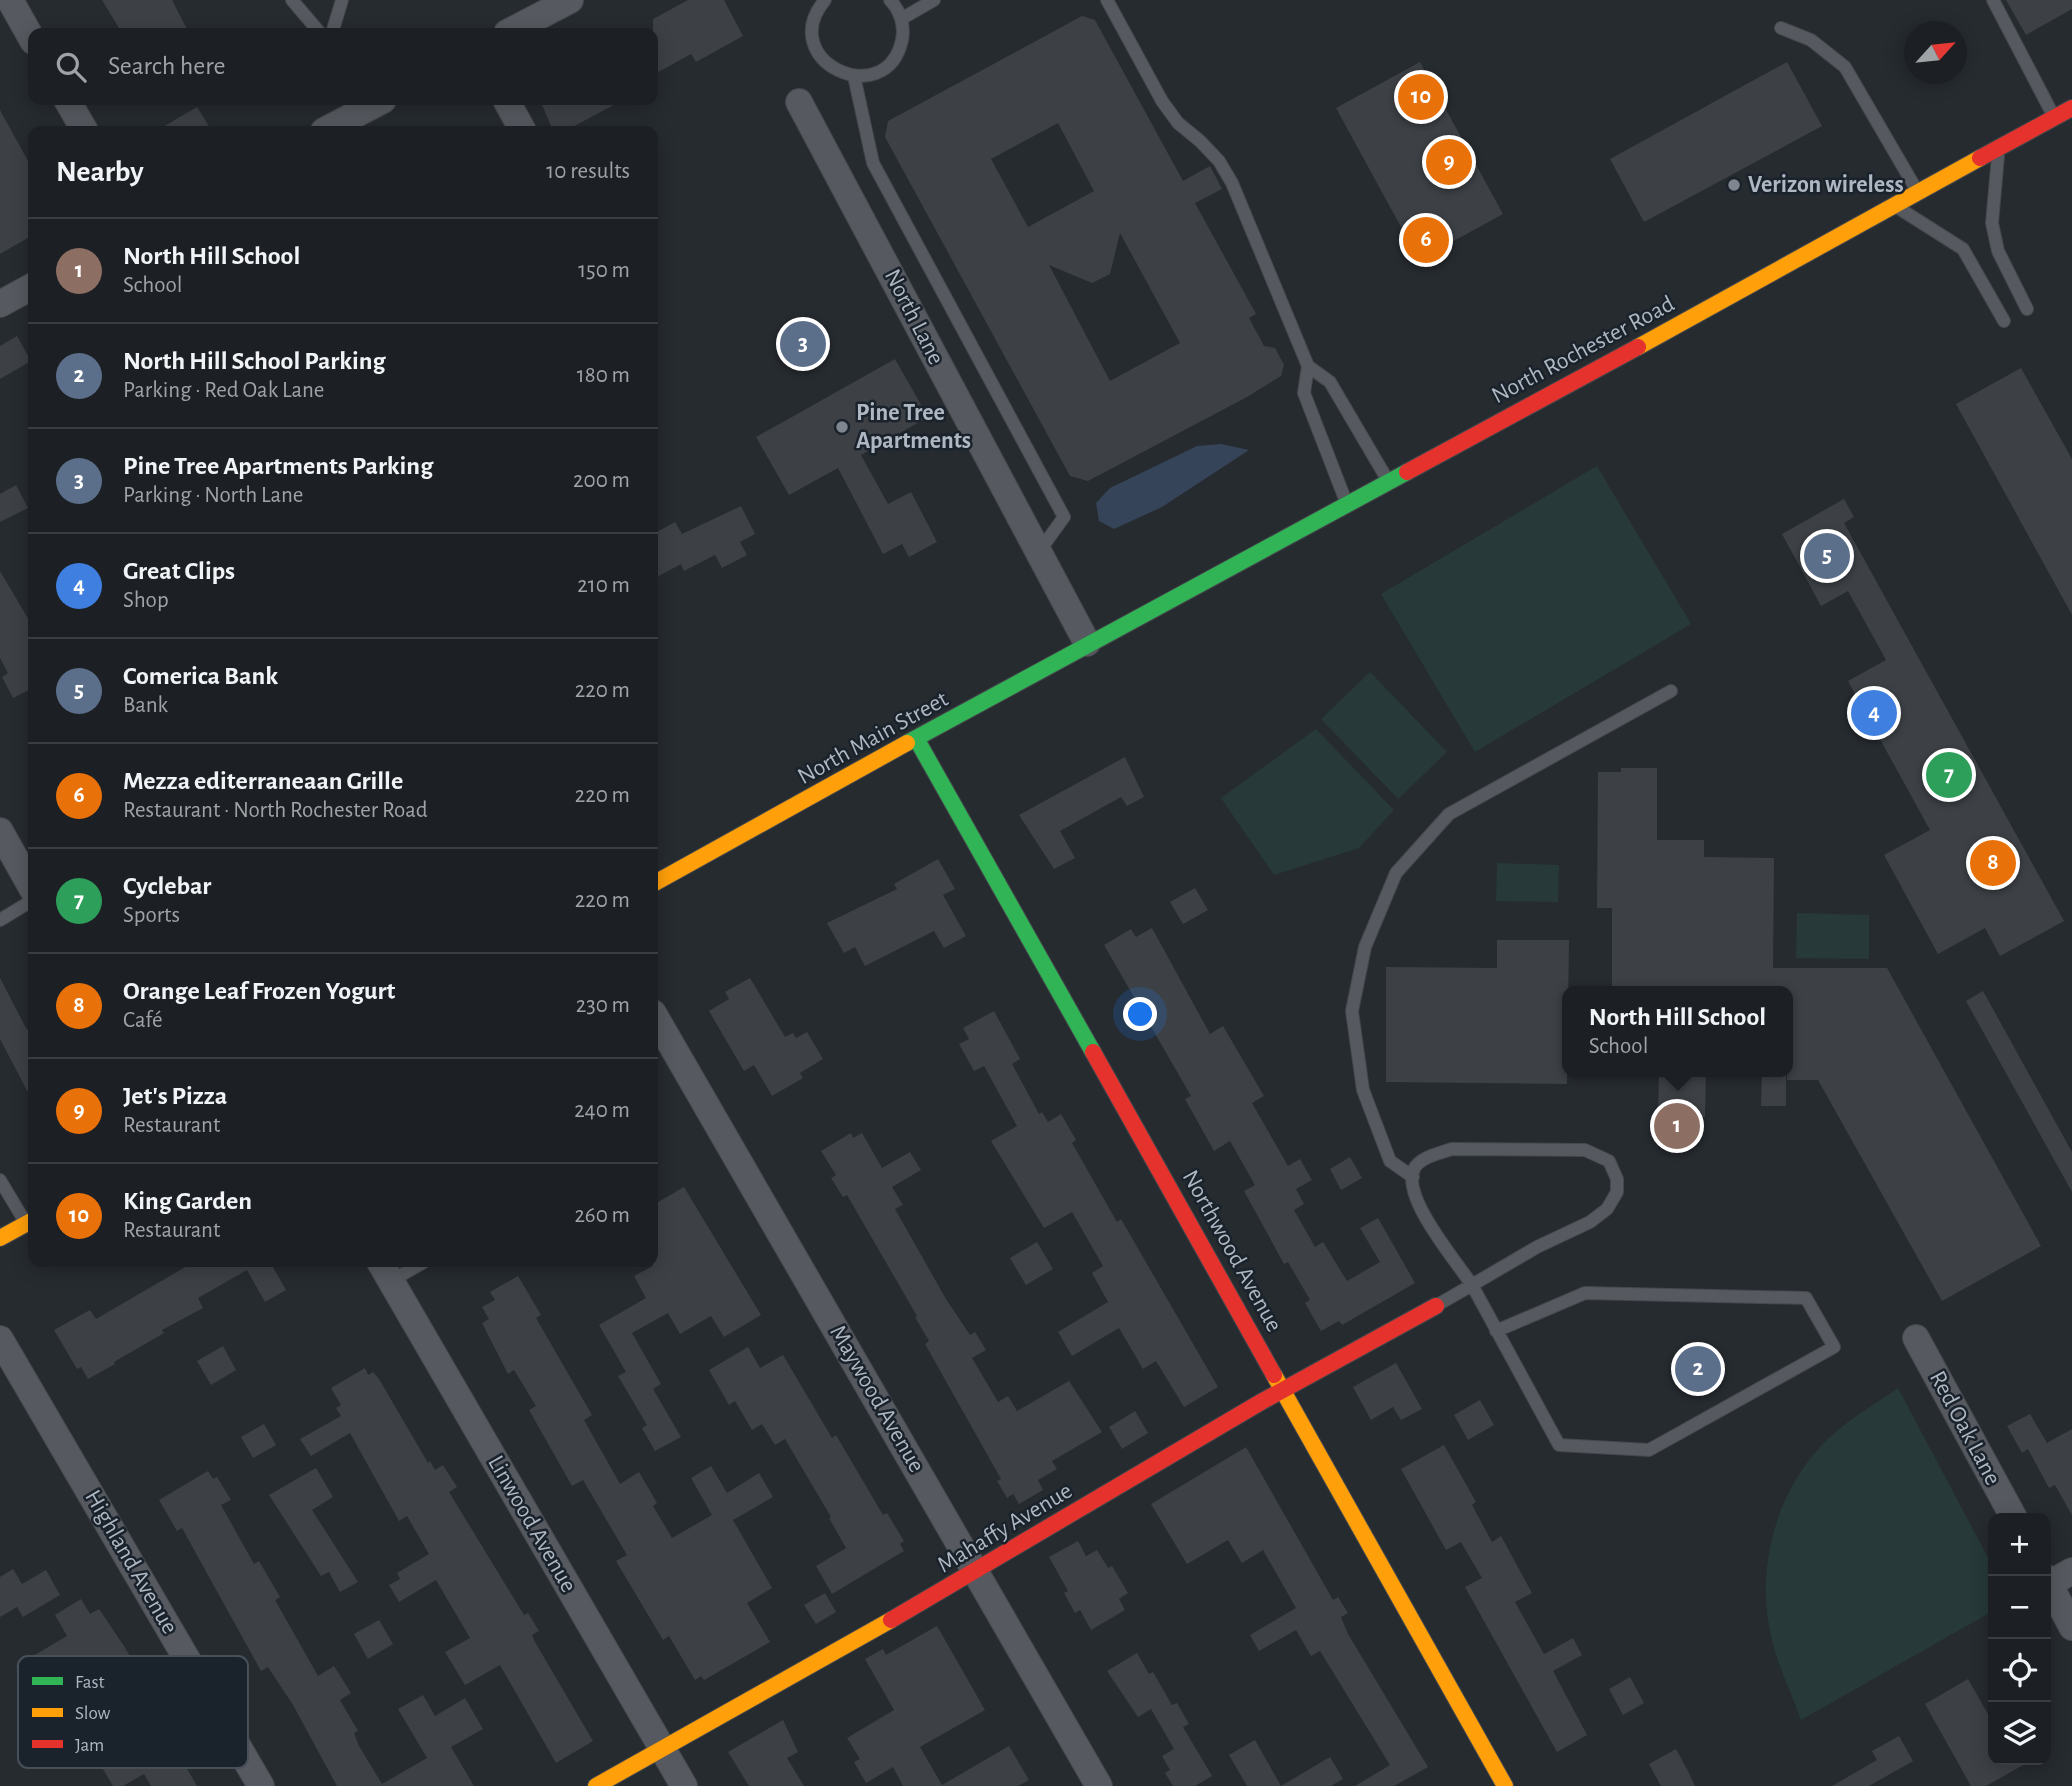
<!DOCTYPE html>
<meta charset="utf-8">
<style>
body{margin:0;font-family:"Alegreya Sans",sans-serif;background:#25282c;color:#f1f3f6}
.controls{position:absolute;right:21px;bottom:21px;display:grid;overflow:hidden;border-radius:14px;box-shadow:0 4px 18px #0003}
.controls button{width:63px;height:63px;display:grid;place-items:center;padding:0;border:0;border-bottom:2px solid #3a3e41;background:#1c2024;color:#f1f3f6;font:35px sans-serif}
.compass{position:absolute;left:1904px;top:21px;width:63px;height:63px;border-radius:50%;background:#1c2024;box-shadow:0 4px 18px #0003;rotate:63deg}
.you{position:absolute;left:1141px;top:1015px;width:24px;height:24px;margin:-18px;border:5px solid #fff;border-radius:50%;background:#1a73e8;box-shadow:0 0 0 10px #1a73e833}
.badge{display:grid;place-items:center;width:46px;height:46px;border-radius:50%;background:#bca0f2;color:#fff;font-size:23px;font-weight:700}
.pin{position:absolute;translate:-50% -50%;border:4px solid #fff;box-shadow:0 2px 7px #0006}
.popup{position:absolute;left:1562px;top:986px;width:231px;height:91px;box-sizing:border-box;display:grid;place-content:center;border-radius:14px;background:#1c2024;filter:drop-shadow(0 2px 5px #0005);font-size:23px;white-space:nowrap;color:#a0a3a6}
.popup b{font-size:26px;color:#f1f3f6}
.popup::after{content:'';position:absolute;left:50%;top:100%;margin-left:-14px;border:14px solid transparent;border-top-color:#1c2024}
.list{margin:0;padding:0;list-style:none}
h2{display:flex;justify-content:space-between;align-items:center;height:91px;margin:0;padding:0 28px;font-size:30px}
h2 small{font-size:23px;font-weight:400;color:#a0a3a6}
.list li{display:grid;grid-template-columns:46px 1fr auto;gap:21px;align-items:center;box-sizing:border-box;height:105px;padding:0 28px;border-top:2px solid #3a3e41}
.list b{display:block;font-size:26px;white-space:nowrap}
.list p{margin:0;font-size:23px;white-space:nowrap;color:#a0a3a6}
.list em{font-size:23px;font-style:normal;color:#a0a3a6}
.icon{flex:none;width:38px;height:38px;fill:none;stroke:currentColor;stroke-width:2;stroke-linecap:round;stroke-linejoin:round}
.map{position:relative;flex:none;width:2072px;height:1786px;overflow:hidden}
.search{position:absolute;background:#1c2024;box-shadow:0 4px 18px #0003;left:28px;top:28px;width:630px;height:77px;display:flex;align-items:center;gap:18px;box-sizing:border-box;padding:0 24px;border-radius:14px;color:#a0a3a6;font-size:26px}
.panel{position:absolute;background:#1c2024;box-shadow:0 4px 18px #0003;left:28px;top:126px;width:630px;height:1141px;border-radius:14px}
.map>svg:first-child{display:block}
.green{fill:#273939}
.water{fill:#354458}
.building{fill:#3d4146;fill-rule:evenodd}
.lines{fill:none;stroke-linecap:round;stroke-linejoin:round}
.lane-casing{stroke:#44474b;stroke-width:14}
.street-casing{stroke:#44474b;stroke-width:28}
.fast-casing{stroke:#44474b;stroke-width:18}
.slow-casing{stroke:#44474b;stroke-width:18}
.jam-casing{stroke:#44474b;stroke-width:18}
.lane{stroke:#56595f;stroke-width:12}
.street{stroke:#56595f;stroke-width:26}
.fast{stroke:#30b455;stroke-width:16}
.slow{stroke:#ff9f0a;stroke-width:16}
.jam{stroke:#e5322d;stroke-width:16}
.poi-dot{fill:#7f8690;stroke:#1a222b;stroke-width:2.5}
.labels{text-anchor:middle;dominant-baseline:central;stroke-width:5;stroke-linejoin:round;paint-order:stroke}
.poi-label{font-size:24px;font-weight:bold;fill:#afb7c3;stroke:#1a222b;text-anchor:start}
.street-label{font-size:24px;fill:#afb7c3;stroke:#1a222b}
.key{fill:#1a222b;stroke:#474f59;stroke-width:2}
.key-label{font-size:19px;fill:#afb7c3}
</style>
<div class="map">
<svg width="2072" height="1786" viewBox="0 0 2072 1786">
<rect width="100%" height="100%" fill="#262b30"/>
<!-- green -->
<path class="green" d="M1597,466L1691,624L1475,752L1381,594Z
M1370,672L1447,752L1398,799L1321,719Z
M1316,729L1394,810L1359,848L1274,875L1221,798Z
M1497,863L1559,865L1558,902L1496,901Z
M1797,913L1869,915V959L1796,958Z
M1898,1388L1993,1567V1611L1801,1720C1792,1694 1778,1667 1772,1640C1755,1573 1774,1496 1821,1446C1842,1423 1872,1406 1898,1388Z"/>
<!-- water -->
<path class="water" d="M1221,444L1249,450L1162,507L1114,529L1099,521L1096,503L1110,488L1197,446Z"/>
<!-- building -->
<path class="building" d="M102,0H172L189,33H122Z
M688,0H724L743,36L696,62L691,54L653,75V19Z
M2006,0H2072V9L2026,35Z
M1082,16L1095,20L1183,181L1210,166L1222,189L1195,203L1256,314L1249,318L1264,346L1275,348L1284,365L1281,376L1247,397L1088,481L1070,476L885,137L888,121ZM1058,123L1094,191L1028,227L991,159ZM1120,233L1180,343L1110,381L1049,265L1092,283L1110,274Z
M1420,62L1503,214L1419,260L1336,108Z
M1787,62L1822,126L1644,222L1610,159Z
M540,100H623L565,131H553Z
M197,107L212,131H156Z
M0,110L33,170V235L0,254Z
M17,336L31,361L0,379V346Z
M895,359L928,417L861,455L888,504L911,492L937,542L909,557L902,544L883,554L838,468L789,495L756,437Z
M2021,368L2072,459V615L1956,404Z
M16,485L28,508L0,522V494Z
M1844,499L1854,517L1844,523L2064,921L2000,956L1985,928L1938,954L1884,855L1930,830L1848,681L1886,660L1848,591L1821,606L1782,534Z
M741,506L755,534L740,542L747,555L722,568L715,555L684,571L681,564L653,579V534L675,522L682,534Z
M0,571L33,627V688L13,698L2,677L8,673L0,658Z
M1125,757L1144,797L1127,806L1121,797L1060,831L1075,858L1054,869L1019,815Z
M1621,768H1657V840H1704V857L1774,858L1773,968H1887L2041,1246L1942,1301L1818,1080H1787V991H1612V908H1597L1598,772H1621Z
M938,859L955,889L943,895L966,936L944,948L934,931L865,966L855,947L844,953L827,923L897,889L894,884Z
M1195,888L1208,910L1183,924L1170,902Z
M1152,928L1210,1034L1223,1026L1264,1096L1252,1103L1288,1166L1300,1159L1312,1180L1296,1189L1304,1204L1294,1210L1315,1247L1323,1242L1347,1281L1380,1262L1360,1228L1378,1218L1415,1283L1342,1325L1339,1321L1321,1331L1305,1303L1310,1300L1288,1262L1284,1264L1244,1191L1255,1185L1230,1141L1214,1151L1185,1099L1191,1096L1104,945L1131,929L1136,937Z
M1497,940H1569L1567,1084L1386,1082V967L1497,968Z
M0,978L27,1030L33,1026V1102L0,1039Z
M750,978L785,1037L793,1033L796,1038L807,1032L823,1059L800,1073L803,1078L772,1096L754,1065L744,1071L709,1011L729,999L725,992Z
M1983,991L2072,1152V1192L1966,1001Z
M994,1011L1020,1059L1012,1064L1039,1114L1042,1112L1048,1122L1061,1114L1076,1140L1072,1143L1117,1222L1121,1219L1218,1387L1184,1407L1156,1361L1143,1369L1119,1328L1072,1356L1058,1332L1108,1302L1092,1273L1103,1266L1072,1212L1044,1228L991,1141L1017,1126L984,1066L974,1071L959,1044L969,1039L963,1028Z
M1659,1072H1706L1705,1117H1658Z
M1762,1072H1786V1106H1761Z
M851,1133L853,1138L862,1133L882,1168L910,1152L921,1170L892,1187L903,1205L895,1209L946,1299L970,1335L975,1332L986,1350L972,1358L998,1402L1008,1396L1017,1411L1069,1381L1102,1432L1052,1461L1057,1469L1038,1480L1043,1490L1019,1504L1013,1494L1007,1498L997,1481L1001,1479L925,1344L929,1341L915,1317L917,1316L847,1195L843,1197L831,1178L836,1175L821,1151Z
M1350,1157L1362,1178L1341,1190L1330,1169Z
M684,1187L761,1315L724,1337L711,1316L680,1334L668,1313L632,1333L661,1384L653,1389L681,1437L655,1451L642,1428L647,1425L618,1376L626,1372L599,1325L646,1298L634,1276L653,1266V1205Z
M1037,1242L1053,1269L1026,1285L1010,1258Z
M194,1262H270L286,1290L265,1302L247,1270L198,1298L203,1308L162,1330L164,1333L114,1362L115,1364L88,1379L81,1367L77,1369L54,1330L90,1310L96,1319Z
M518,1276L541,1315L536,1318L592,1415L584,1420L620,1484L639,1472L657,1503L653,1506L672,1538L712,1515L691,1478L711,1466L727,1493L759,1473L773,1497L733,1520L772,1588L747,1603L770,1642L704,1680L701,1676L695,1680L669,1636L663,1640L616,1561L627,1555L583,1480L572,1486L529,1410L536,1406L514,1370L508,1374L482,1323L489,1319L482,1307L495,1300L490,1292Z
M223,1346L236,1370L211,1385L197,1361Z
M748,1347L760,1368L783,1355L832,1438L836,1435L883,1515L887,1513L904,1541L900,1544L904,1551L832,1594L816,1566L846,1548L829,1518L831,1517L785,1439L775,1445L762,1424L752,1430L735,1401L729,1405L709,1370Z
M1396,1363L1422,1409L1401,1420L1393,1407L1371,1420L1353,1387Z
M365,1368L368,1375L373,1372L379,1379L428,1463L430,1461L435,1470L443,1465L457,1487L449,1492L524,1615L528,1613L539,1631L532,1635L535,1642L593,1741L556,1763L500,1665L465,1685L445,1652L470,1638L436,1580L399,1602L389,1585L400,1579L397,1573L429,1554L407,1516L399,1521L350,1433L311,1456L300,1439L341,1416L336,1408L341,1405L331,1388Z
M1480,1400L1494,1425L1468,1440L1454,1415Z
M1135,1411L1148,1433L1122,1449L1109,1427Z
M2030,1414L2047,1443L2072,1429V1515L2055,1485L2049,1488L2028,1449L2022,1453L2007,1426Z
M264,1424L276,1445L253,1458L241,1437Z
M1444,1445L1476,1502L1472,1505L1492,1542L1501,1536L1532,1593L1515,1602L1544,1654L1573,1638L1582,1655L1553,1671L1587,1735L1557,1752L1465,1587L1482,1578L1461,1542L1446,1550L1401,1469Z
M1246,1447L1333,1600L1338,1597L1348,1613L1341,1617L1348,1634L1428,1767L1394,1786H1355L1390,1765L1320,1651L1311,1656L1296,1630L1259,1651L1250,1635L1296,1608L1263,1550L1242,1563L1228,1540L1187,1564L1151,1504Z
M316,1468L333,1497L312,1510L358,1582L340,1592L329,1572L321,1576L269,1495Z
M208,1471L213,1479L217,1477L231,1500L221,1505L254,1564L259,1561L280,1597L275,1600L318,1676L334,1666L351,1693L340,1700L358,1731L354,1733L359,1746L382,1784L427,1758L398,1709L423,1695L435,1716L465,1698L483,1729L451,1747L474,1786H337L293,1705L268,1667L261,1671L182,1528L177,1531L159,1500Z
M1078,1541L1086,1556L1097,1550L1108,1568L1112,1566L1128,1593L1119,1599L1125,1610L1091,1630L1080,1610L1075,1613L1064,1593L1068,1591L1049,1557Z
M13,1569L22,1584L46,1570L60,1595L23,1617L17,1607L0,1617V1577Z
M825,1593L836,1612L816,1624L804,1605Z
M81,1599L90,1614L99,1609L124,1646L141,1675L130,1681L150,1714L154,1712L197,1786H151L144,1774L123,1786H113L90,1747L68,1760L56,1739L105,1711L85,1678L41,1704L16,1666L67,1636L55,1615Z
M379,1620L393,1644L368,1659L354,1634Z
M937,1626L985,1710L920,1747L942,1785L1009,1746L1029,1780L1018,1786H903L893,1767L866,1783L854,1762L860,1759L847,1738L894,1710L865,1659L883,1649L886,1655Z
M1137,1653L1149,1674L1153,1672L1172,1705L1177,1703L1189,1724L1183,1727L1212,1776L1195,1786H1173L1165,1773L1170,1770L1162,1756L1174,1749L1151,1709L1138,1717L1107,1671Z
M1630,1677L1644,1703L1623,1715L1609,1689Z
M1968,1679L1993,1723V1760H2032L1986,1786H1971L1925,1704Z
M783,1720L798,1752L787,1758L804,1786H749L728,1752Z
M1899,1736L1913,1761L1869,1786H1832L1877,1760L1872,1751Z
M1255,1740L1281,1786L1330,1757L1343,1779L1331,1786H1247L1229,1755Z
M1676,1749L1688,1771L1695,1786H1661L1649,1764Z"/>
<g class="lines">
<!-- lane casing -->
<g class="lane-casing">
<path id="lane" d="M292,0L320,33
M825,0C774,61 886,113 902,40C905,26 900,10 890,0
M1107,0L1162,101L1178,123L1200,141L1219,161L1232,183L1308,366L1304,393L1345,499
M1993,0L2053,115
M901,19L934,0
M1781,28L1811,40L1845,67L1916,189
M332,33L342,0
M854,76L873,163L1064,517L1038,553
M1998,156L1992,223L1998,251L2027,309
M1900,209L1963,249L2004,321
M1308,366L1330,382L1387,479
M0,920L33,900
M1452,1149L1585,1150L1609,1161L1617,1179V1192L1607,1209L1590,1222L1537,1247L1472,1285C1456,1261 1401,1197 1414,1169C1420,1157 1440,1153 1452,1149Z
M1413,1177L1390,1161L1363,1090L1352,1011L1365,947L1396,873L1449,814L1671,691
M0,1180L24,1220
M391,1281L424,1262
M1439,1304L1472,1285C1501,1339 1530,1392 1559,1445L1649,1450L1834,1347L1806,1298L1585,1293L1496,1331"/>
</g>
<!-- street casing -->
<g class="street-casing">
<path id="street" d="M10,0L33,41
M507,33L570,0
M67,100L85,131
M506,100L523,131
M799,102L1087,643
M324,131L383,100
M0,304L33,286
M0,831L33,890
M653,1013L1099,1786
M380,1262L684,1786
M1916,1338L2014,1518
M0,1339L261,1786
M2046,1578L2072,1627
M2049,1584L2072,1571"/>
</g>
<!-- fast casing -->
<g class="fast-casing">
<path id="fast" d="M917,740L1093,1052
M907,743L1407,472"/>
</g>
<!-- slow casing -->
<g class="slow-casing">
<path id="slow" d="M1638,347L1980,158
M653,884L907,743
M0,1238L33,1220
M1274,1375L1505,1786
M596,1786L891,1620"/>
</g>
<!-- jam casing -->
<g class="jam-casing">
<path id="jam" d="M1980,158L2072,108
M1407,472L1638,347
M1093,1052L1274,1375
M891,1620L1261,1402L1436,1306"/>
</g>
<!-- lane -->
<use href="#lane" class="lane"/>
<!-- street -->
<use href="#street" class="street"/>
<!-- fast -->
<use href="#fast" class="fast"/>
<!-- slow -->
<use href="#slow" class="slow"/>
<!-- jam -->
<use href="#jam" class="jam"/>
</g>
<!-- markers -->
<g class="poi-dot">
<circle cx="1734" cy="185" r="7"/>
<circle cx="842" cy="427" r="7"/>
</g>
<g class="labels">
<!-- poi labels -->
<g class="poi-label">
<text x="1748" y="185">Verizon wireless</text>
<text x="856" y="413">Pine Tree<tspan x="856" dy="28">Apartments</tspan></text>
</g>
<!-- street labels -->
<g class="street-label">
<text transform="translate(914 317) rotate(63)">North Lane</text>
<text transform="translate(1583 350) rotate(-28)">North Rochester Road</text>
<text transform="translate(873 738) rotate(-29)">North Main Street</text>
<text transform="translate(1232 1251) rotate(61)">Northwood Avenue</text>
<text transform="translate(877 1399) rotate(60)">Maywood Avenue</text>
<text transform="translate(1965 1428) rotate(62)">Red Oak Lane</text>
<text transform="translate(532 1524) rotate(60)">Linwood Avenue</text>
<text transform="translate(1005 1528) rotate(-31)">Mahaffy Avenue</text>
<text transform="translate(131 1562) rotate(60)">Highland Avenue</text>
</g>
</g>
<!-- legend -->
<rect x="18" y="1656" width="230" height="112" rx="10" class="key"/>
<rect x="32" y="1677" width="31" height="8" fill="#30b455"/>
<rect x="32" y="1708" width="31" height="9" fill="#ff9f0a"/>
<rect x="32" y="1740" width="31" height="8" fill="#e5322d"/>
<g class="key-label">
<text x="75" y="1688">Fast</text>
<text x="75" y="1719">Slow</text>
<text x="75" y="1751">Jam</text>
</g>
</svg>
<div class="controls">
<button>+</button>
<button>−</button>
<button><svg class="icon" aria-label="locate" viewBox="0 0 24 24"><circle cx="12" cy="12" r="6"/><path d="M12 2v4M12 18v4M2 12h4M18 12h4"/></svg></button>
<button><svg class="icon" aria-label="layers" viewBox="0 0 24 24"><path d="M12 4l9 5-9 5-9-5zM3 14l9 5 9-5"/></svg></button>
</div>
<svg class="compass" viewBox="-18 -18 36 36"><path d="M0-13l5 13h-10z" fill="#e53935"/><path d="M0 13l5-13h-10z" fill="#a0a3a6"/></svg>
<div class="you"></div>
<div class="pin badge" style="left:1677px;top:1126px;background:#8d6e63">1</div>
<div class="popup"><b>North Hill School</b>School</div>
<div class="pin badge" style="left:1698px;top:1369px;background:#5c6f8a">2</div>
<div class="pin badge" style="left:803px;top:344px;background:#5c6f8a">3</div>
<div class="pin badge" style="left:1874px;top:713px;background:#3f7fe0">4</div>
<div class="pin badge" style="left:1827px;top:556px;background:#5c6f8a">5</div>
<div class="pin badge" style="left:1426px;top:240px;background:#e8710a">6</div>
<div class="pin badge" style="left:1949px;top:775px;background:#2e9e5b">7</div>
<div class="pin badge" style="left:1993px;top:863px;background:#e8710a">8</div>
<div class="pin badge" style="left:1449px;top:162px;background:#e8710a">9</div>
<div class="pin badge" style="left:1421px;top:97px;background:#e8710a">10</div>
<div class="search"><svg class="icon" aria-label="search" viewBox="0 0 24 24"><circle cx="10" cy="10" r="6"/><path d="M15 15l6 6"/></svg>Search here</div>
<section class="panel">
<h2>Nearby<small>10 results</small></h2>
<ul class="list">
<li><span class="badge" style="background:#8d6e63">1</span><div><b>North Hill School</b><p>School</p></div><em>150 m</em></li>
<li><span class="badge" style="background:#5c6f8a">2</span><div><b>North Hill School Parking</b><p>Parking · Red Oak Lane</p></div><em>180 m</em></li>
<li><span class="badge" style="background:#5c6f8a">3</span><div><b>Pine Tree Apartments Parking</b><p>Parking · North Lane</p></div><em>200 m</em></li>
<li><span class="badge" style="background:#3f7fe0">4</span><div><b>Great Clips</b><p>Shop</p></div><em>210 m</em></li>
<li><span class="badge" style="background:#5c6f8a">5</span><div><b>Comerica Bank</b><p>Bank</p></div><em>220 m</em></li>
<li><span class="badge" style="background:#e8710a">6</span><div><b>Mezza editerraneaan Grille</b><p>Restaurant · North Rochester Road</p></div><em>220 m</em></li>
<li><span class="badge" style="background:#2e9e5b">7</span><div><b>Cyclebar</b><p>Sports</p></div><em>220 m</em></li>
<li><span class="badge" style="background:#e8710a">8</span><div><b>Orange Leaf Frozen Yogurt</b><p>Café</p></div><em>230 m</em></li>
<li><span class="badge" style="background:#e8710a">9</span><div><b>Jet's Pizza</b><p>Restaurant</p></div><em>240 m</em></li>
<li><span class="badge" style="background:#e8710a">10</span><div><b>King Garden</b><p>Restaurant</p></div><em>260 m</em></li>
</ul>
</section>
</div>
